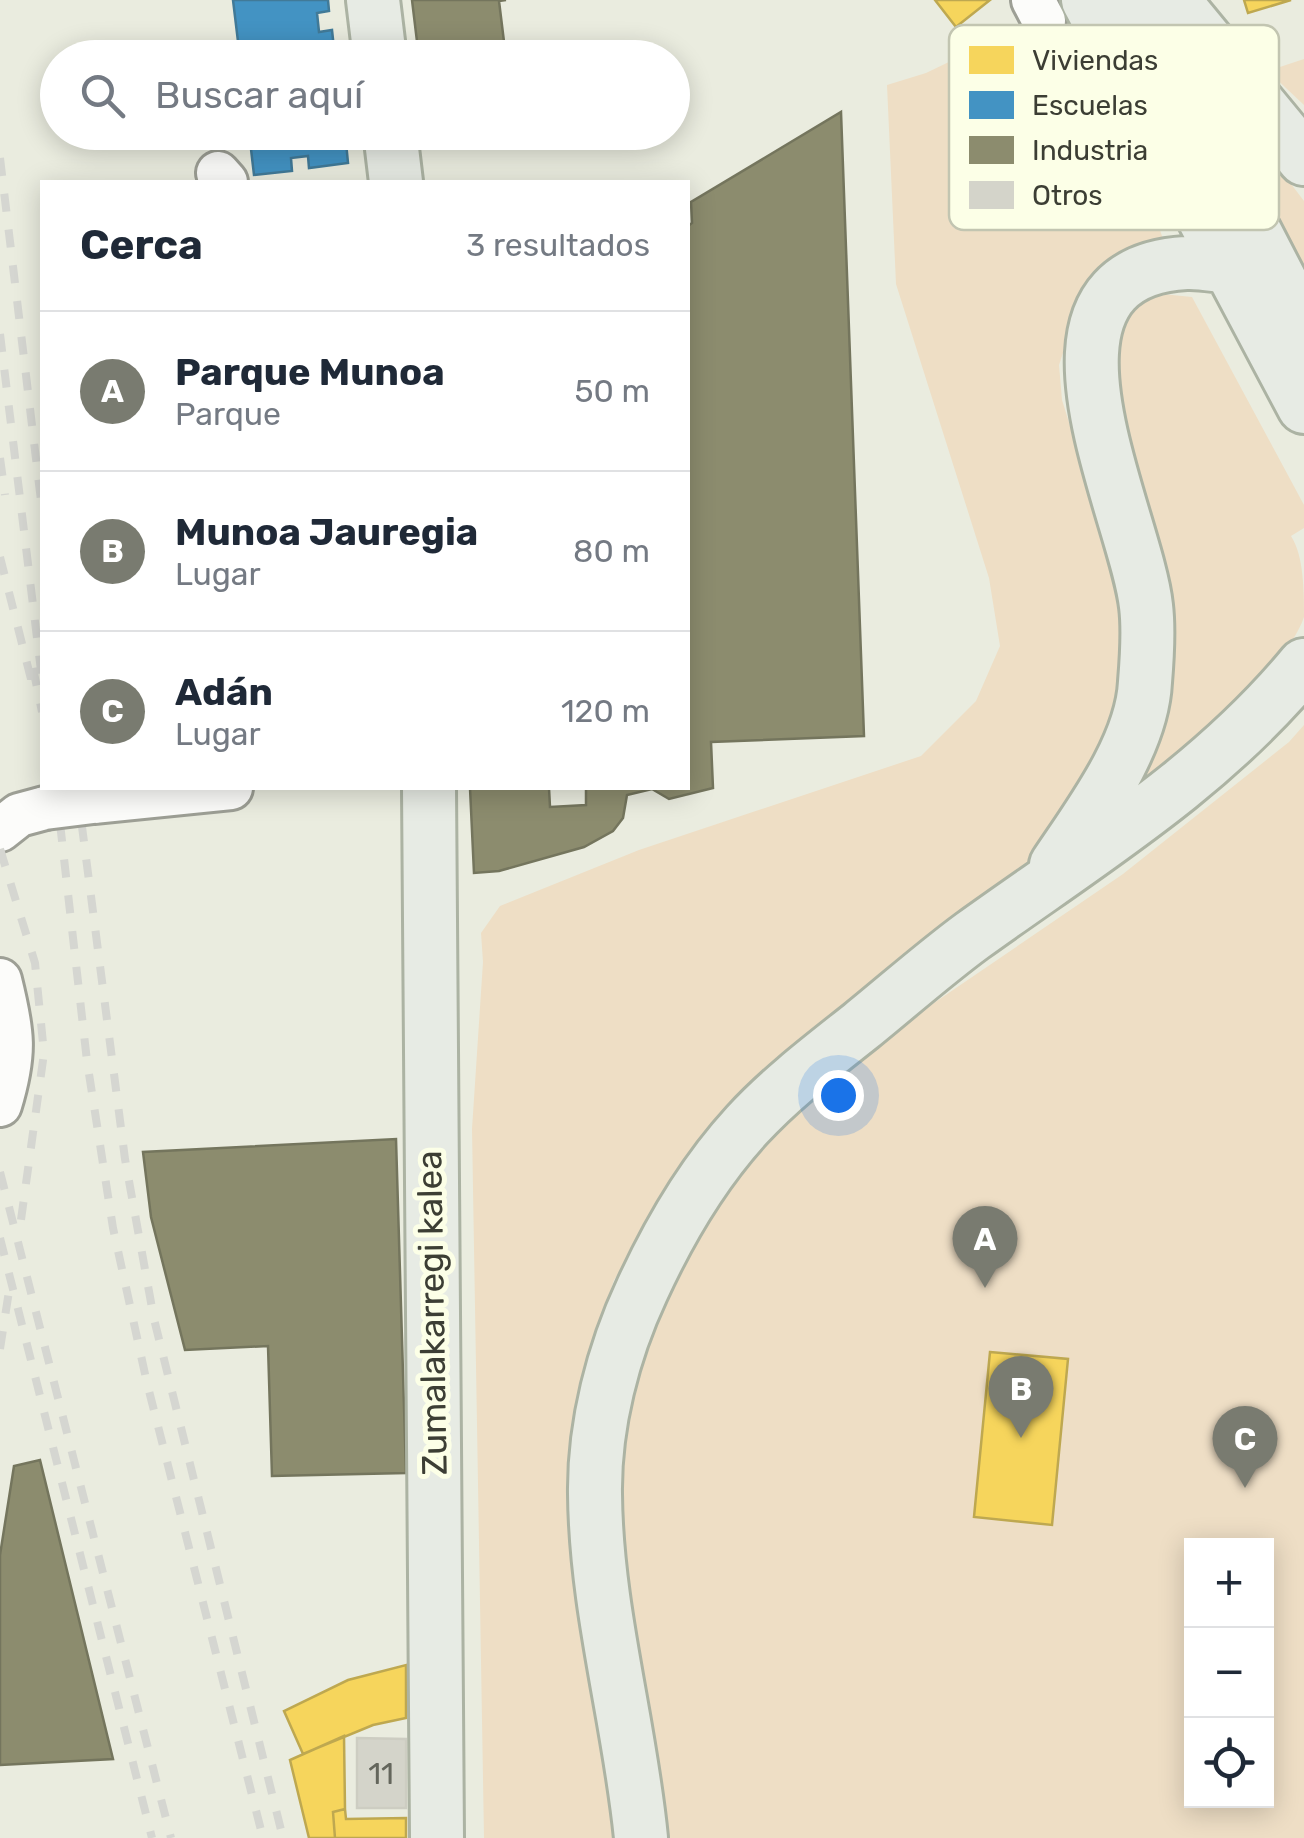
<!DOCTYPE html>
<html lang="es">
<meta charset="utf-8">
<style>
body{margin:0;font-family:Rubik,sans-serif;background:#f2f2f3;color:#1f2937}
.controls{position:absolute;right:30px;bottom:30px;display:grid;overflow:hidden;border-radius:0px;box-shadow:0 5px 25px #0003}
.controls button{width:90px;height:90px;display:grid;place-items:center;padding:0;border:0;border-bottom:2px solid #e0e1e3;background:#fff;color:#1f2937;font:50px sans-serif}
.you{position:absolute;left:838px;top:1095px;width:35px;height:35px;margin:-25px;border:8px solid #fff;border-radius:50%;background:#1a73e8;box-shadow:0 0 0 15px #1a73e833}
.badge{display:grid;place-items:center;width:65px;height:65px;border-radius:50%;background:#797b70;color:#fff;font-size:32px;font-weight:700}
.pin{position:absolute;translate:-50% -82px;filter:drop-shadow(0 2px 5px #0008)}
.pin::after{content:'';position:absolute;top:52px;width:35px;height:30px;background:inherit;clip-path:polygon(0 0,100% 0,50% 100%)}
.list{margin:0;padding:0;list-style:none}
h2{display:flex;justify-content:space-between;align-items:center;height:130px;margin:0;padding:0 40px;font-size:42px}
h2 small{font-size:32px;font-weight:400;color:#747a83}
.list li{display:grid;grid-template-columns:65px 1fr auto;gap:30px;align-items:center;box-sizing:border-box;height:160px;padding:0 40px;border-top:2px solid #e0e1e3}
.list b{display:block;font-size:38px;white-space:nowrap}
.list p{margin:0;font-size:32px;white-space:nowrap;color:#747a83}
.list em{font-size:32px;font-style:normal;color:#747a83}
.icon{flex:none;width:55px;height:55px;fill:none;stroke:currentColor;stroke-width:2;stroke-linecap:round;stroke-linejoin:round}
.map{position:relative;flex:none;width:1304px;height:1838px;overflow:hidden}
.search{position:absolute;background:#fff;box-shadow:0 5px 25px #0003;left:40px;top:40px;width:650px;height:110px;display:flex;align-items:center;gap:25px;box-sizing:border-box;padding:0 35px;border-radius:55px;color:#747a83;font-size:38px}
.panel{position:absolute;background:#fff;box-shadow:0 5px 25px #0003;left:40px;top:180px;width:650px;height:610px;border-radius:0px}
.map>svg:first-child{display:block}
.green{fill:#eedec5;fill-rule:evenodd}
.homes{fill:#f6d55c;stroke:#bea850;stroke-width:2.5}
.schools{fill:#4393c3;stroke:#417a98;stroke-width:2.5}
.industry{fill:#8c8c6e;stroke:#74755d;stroke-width:2.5}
.building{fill:#d4d4ca;stroke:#cdcdc2;stroke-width:2.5}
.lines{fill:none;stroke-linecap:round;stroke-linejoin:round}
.minor-casing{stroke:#9d9f95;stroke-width:48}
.major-casing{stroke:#acb3a3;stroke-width:58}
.minor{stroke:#fcfcfa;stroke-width:42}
.major{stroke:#e7ebe4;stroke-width:52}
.rail{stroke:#d5d6d1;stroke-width:8;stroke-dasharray:18 18;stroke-linecap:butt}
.minor-bridge-casing{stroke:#9d9f95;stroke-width:48;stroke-linecap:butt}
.minor-bridge{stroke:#fcfcfa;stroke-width:42}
.labels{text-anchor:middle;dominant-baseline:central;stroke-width:10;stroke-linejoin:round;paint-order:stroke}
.number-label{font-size:30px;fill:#64665c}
.street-label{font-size:35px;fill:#3c3e34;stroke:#fcffe7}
.key{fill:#fcffe7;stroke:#c2c5b1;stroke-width:2.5}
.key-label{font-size:28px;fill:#3c3e34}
</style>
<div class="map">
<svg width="1304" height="1838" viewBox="0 0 1304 1838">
<rect width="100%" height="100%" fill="#eaecdf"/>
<!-- green -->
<path class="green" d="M1049,14L1095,76L1138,165L1165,245H1144L1124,255L1082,295L1059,365L1062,400L1123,596L1121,704L1058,837L681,1171L614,1280L579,1385L569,1508L620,1838H484L472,1129L483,962L481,933L500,906L639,850L921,756L976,701L1000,646L989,578L896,284L887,85L926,73Z
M1304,59V105L1268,71Z
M1253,134L1304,201V285L1239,149L1241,139Z
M1162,294L1192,297L1304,505V528L1291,536C1304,556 1304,592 1304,617C1286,671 1178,758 1133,796L1109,398L1117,329L1136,304Z
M1304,725V1838H666L613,1505L619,1380L682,1259L746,1169L795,1112L909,1020L1123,874L1289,742ZM1192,1546H1266V1800H1192Z"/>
<!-- homes -->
<path class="homes" d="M935,0H990L956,27Z
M1244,0H1291L1248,13Z
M990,1352L1068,1359L1052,1525L974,1517Z
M406,1665V1718L373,1725L303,1754L284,1711L348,1680Z
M344,1736L345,1809L333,1812L335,1838H309L290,1760Z
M345,1809L346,1819L406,1818V1838H335L333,1812Z"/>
<!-- schools -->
<path class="schools" d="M233,0H328L329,11L317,13L319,32L332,30L335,58H240Z
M249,132H345L348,163L309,168L308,156L291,158L292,171L254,175Z"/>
<!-- industry -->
<path class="industry" d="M412,0H506L499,1L506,58H419Z
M841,112L864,736L711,742L713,788L669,799L652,789L627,795L623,818L613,831L584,847L499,871L474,873L470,788H549L550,807L586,805V788H688V226L692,223L691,202Z
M396,1139L406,1473L272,1476L268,1346L185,1350L151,1217L143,1152Z
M40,1460L113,1759L0,1765V1555L14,1466Z"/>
<!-- building -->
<path class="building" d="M357,1738L406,1739V1808H357Z"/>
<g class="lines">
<!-- minor casing -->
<g class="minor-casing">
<path id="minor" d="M1033,0L1044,21
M218,173L226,182
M93,802L231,788
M0,830L19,815L45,808
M0,980C13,1032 16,1053 0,1105"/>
</g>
<!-- major casing -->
<g class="major-casing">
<path id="major" d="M373,0L380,58
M1088,0L1304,407
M1123,0L1179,85L1304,327
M1173,0L1304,159
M390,132L396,182
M429,788L437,1838
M1056,865C1090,814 1142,746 1145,682C1147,658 1149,630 1146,606C1136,513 1007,273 1186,263C1200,262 1217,266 1231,267
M641,1838C630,1723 596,1611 595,1494C594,1425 613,1352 642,1290C669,1231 703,1173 747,1125C781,1088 822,1057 861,1026C898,996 934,964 972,936C1090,851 1210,779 1304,665"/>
</g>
<!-- minor -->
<use href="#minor" class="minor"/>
<!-- major -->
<use href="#major" class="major"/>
<!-- rail -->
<path class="rail" d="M0,158L42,509
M0,334L42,679
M0,458L5,495
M0,557L32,683
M33,668L42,712
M56,788L87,1061L113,1228L147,1383L263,1838
M77,788L125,1159L154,1319L283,1838
M0,849L35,963L44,1053L20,1227
M0,1172L171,1838
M0,1238L152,1838
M0,1349L9,1291"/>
<!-- minor-bridge casing -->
<g class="minor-bridge-casing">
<path id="minor-bridge" d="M45,808L93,802"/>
</g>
<!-- minor-bridge -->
<use href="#minor-bridge" class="minor-bridge"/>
</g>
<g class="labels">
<!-- number labels -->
<g class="number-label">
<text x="381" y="1774">11</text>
</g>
<!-- street labels -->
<g class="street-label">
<text transform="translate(432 1313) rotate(-91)">Zumalakarregi kalea</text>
</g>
</g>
<!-- legend -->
<rect x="949" y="25" width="330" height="205" rx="15" class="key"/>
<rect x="969" y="46" width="45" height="28" fill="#f6d55c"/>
<rect x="969" y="91" width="45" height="28" fill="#4393c3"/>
<rect x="969" y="136" width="45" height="28" fill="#8c8c6e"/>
<rect x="969" y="181" width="45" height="28" fill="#d4d4ca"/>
<g class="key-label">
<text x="1032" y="70">Viviendas</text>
<text x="1032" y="115">Escuelas</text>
<text x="1032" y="160">Industria</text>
<text x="1032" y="205">Otros</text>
</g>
</svg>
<div class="controls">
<button>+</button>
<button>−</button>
<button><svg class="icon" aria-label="locate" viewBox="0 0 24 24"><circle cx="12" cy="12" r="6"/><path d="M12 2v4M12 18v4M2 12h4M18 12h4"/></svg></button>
</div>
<div class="you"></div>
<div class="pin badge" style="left:985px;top:1288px">A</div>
<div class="pin badge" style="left:1021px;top:1438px">B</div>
<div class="pin badge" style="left:1245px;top:1488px">C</div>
<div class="search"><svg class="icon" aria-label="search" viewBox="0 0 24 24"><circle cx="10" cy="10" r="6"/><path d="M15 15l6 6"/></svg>Buscar aquí</div>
<section class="panel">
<h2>Cerca<small>3 resultados</small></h2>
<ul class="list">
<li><span class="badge">A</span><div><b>Parque Munoa</b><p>Parque</p></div><em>50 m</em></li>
<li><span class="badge">B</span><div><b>Munoa Jauregia</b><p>Lugar</p></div><em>80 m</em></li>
<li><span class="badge">C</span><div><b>Adán</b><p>Lugar</p></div><em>120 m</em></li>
</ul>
</section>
</div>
